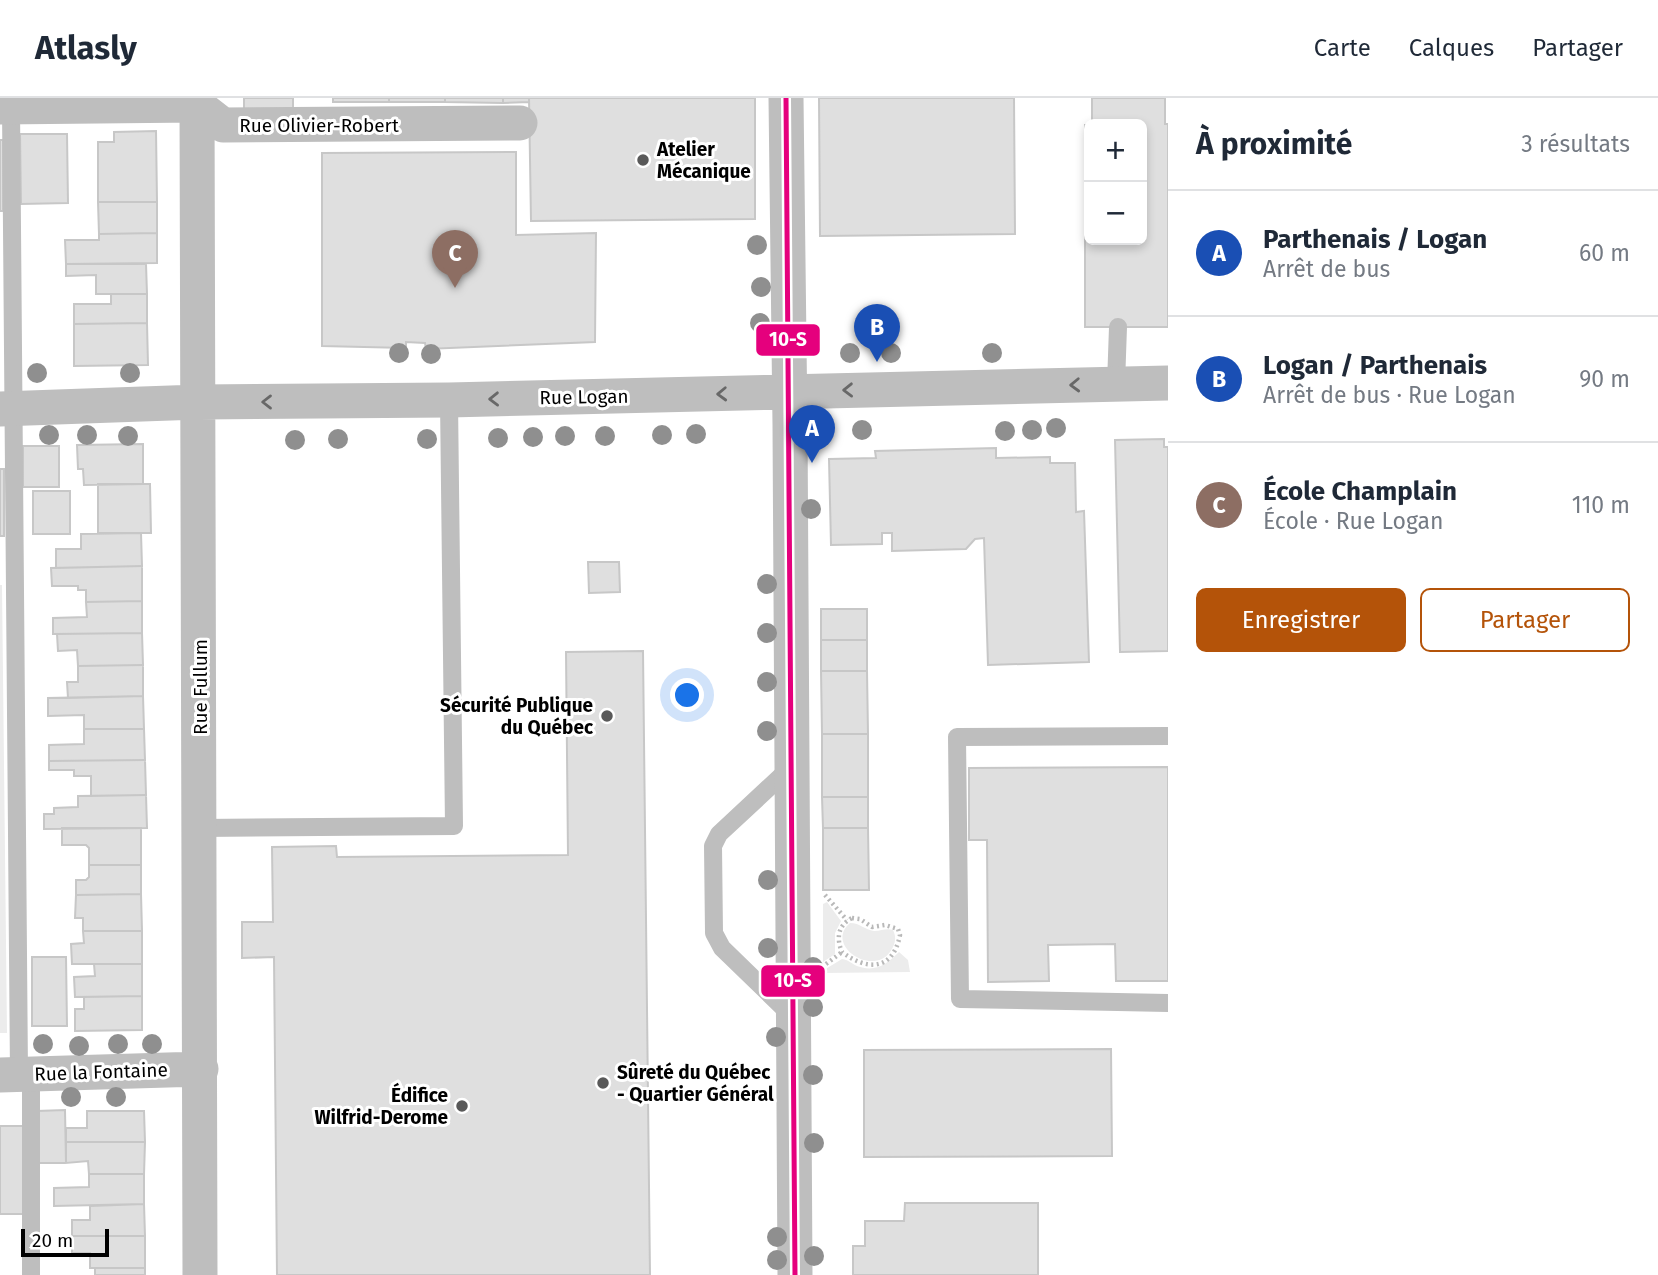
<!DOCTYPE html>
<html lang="fr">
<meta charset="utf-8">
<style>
body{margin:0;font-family:"Fira Sans",sans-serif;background:#f6f6f7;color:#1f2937}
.controls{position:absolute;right:21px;top:21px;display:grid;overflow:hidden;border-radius:10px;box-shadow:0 4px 10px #0003}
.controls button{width:63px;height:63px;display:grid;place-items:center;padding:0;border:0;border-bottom:2px solid #e0e1e3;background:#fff;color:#1f2937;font:35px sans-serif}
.scale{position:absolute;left:21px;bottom:18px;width:88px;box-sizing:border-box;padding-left:7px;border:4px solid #000;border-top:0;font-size:19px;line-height:24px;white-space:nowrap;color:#000;-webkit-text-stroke:5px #fff;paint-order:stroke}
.you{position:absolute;left:688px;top:598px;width:24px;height:24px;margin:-18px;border:5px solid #fff;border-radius:50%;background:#1a73e8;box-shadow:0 0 0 10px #1a73e833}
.badge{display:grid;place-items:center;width:46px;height:46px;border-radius:50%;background:#b45309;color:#fff;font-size:23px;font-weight:700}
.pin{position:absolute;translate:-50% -58px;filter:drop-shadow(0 2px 4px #0008)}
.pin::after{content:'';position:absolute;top:37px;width:24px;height:21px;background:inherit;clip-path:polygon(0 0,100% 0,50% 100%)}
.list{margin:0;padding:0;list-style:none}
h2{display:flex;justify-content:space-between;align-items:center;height:91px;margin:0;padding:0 28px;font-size:30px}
h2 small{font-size:23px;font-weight:400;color:#747a83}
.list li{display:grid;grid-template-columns:46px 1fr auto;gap:21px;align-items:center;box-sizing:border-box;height:126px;padding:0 28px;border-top:2px solid #e0e1e3}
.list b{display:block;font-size:26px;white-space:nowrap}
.list p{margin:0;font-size:23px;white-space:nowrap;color:#747a83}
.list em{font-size:23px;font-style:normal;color:#747a83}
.actions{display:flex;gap:14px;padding:21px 28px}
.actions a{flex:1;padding:16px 0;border:2px solid #b45309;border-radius:10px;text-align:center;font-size:24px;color:#b45309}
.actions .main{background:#b45309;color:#fff}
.map{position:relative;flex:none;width:1168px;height:1177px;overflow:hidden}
header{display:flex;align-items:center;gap:42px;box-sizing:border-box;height:98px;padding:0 35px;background:#fff;border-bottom:2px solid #e0e1e3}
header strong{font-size:33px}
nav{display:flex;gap:38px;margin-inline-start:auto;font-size:24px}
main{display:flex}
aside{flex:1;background:#fff}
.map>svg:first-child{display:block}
.green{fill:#ececec}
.building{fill:#dfdfdf;stroke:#c7c7c7;stroke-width:2}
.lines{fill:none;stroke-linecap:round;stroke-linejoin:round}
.path{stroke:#b9b9b9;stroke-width:4.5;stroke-dasharray:2 3.5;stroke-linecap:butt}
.service{stroke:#bebebe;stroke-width:18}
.minor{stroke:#bebebe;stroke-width:35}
.bus-1-casing{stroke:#fff;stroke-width:10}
.bus-1{stroke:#e5007d;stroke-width:5}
.tree{fill:#8f8f8f}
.oneway{stroke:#686868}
.poi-dot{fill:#595959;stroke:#fff;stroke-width:2.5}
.labels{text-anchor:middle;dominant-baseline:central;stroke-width:6;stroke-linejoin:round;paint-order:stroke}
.street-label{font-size:19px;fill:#000;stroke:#fff}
.poi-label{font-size:19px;font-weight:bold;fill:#000;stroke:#fff;text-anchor:start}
.line-badge{stroke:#fff;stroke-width:2.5}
.badge-label{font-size:19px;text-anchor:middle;font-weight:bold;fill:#fff}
</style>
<header>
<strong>Atlasly</strong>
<nav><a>Carte</a><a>Calques</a><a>Partager</a></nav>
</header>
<main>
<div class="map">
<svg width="1168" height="1177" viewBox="0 0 1168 1177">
<rect width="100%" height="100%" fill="#fff"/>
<!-- green -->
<path class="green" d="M0,487H2L7,935H0Z
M827,804L841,823L835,835V856L823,864V806Z
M850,825C860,825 865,832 874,833C882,833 886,830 893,832C897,840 895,847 890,854C872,879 824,847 850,825Z
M899,854L908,862L910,874L824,875V872L842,861C848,862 851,865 857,868C875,875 887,866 899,854Z"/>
<!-- building -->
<path class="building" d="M244,0H293V15H244Z
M333,0H389V4H333Z
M389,0H445V4H389Z
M445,0H503V5L445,4Z
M503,0H529V4L503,5Z
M529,0H755V121L531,123Z
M819,0H1014L1015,136L820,138Z
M1092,0H1165V26H1168V229H1085V27H1089V142H1142V26H1092Z
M156,33L157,104H98V44H114V34Z
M20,36H67L68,105L21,106Z
M0,42H3V113H0Z
M516,54V137L596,135L595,244L426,251L425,245L406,244V250L322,248V55Z
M98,104H157V135L99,136Z
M157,135V165L66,166L65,142H99V136Z
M66,166H146L147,196H96V177L66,178Z
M111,196H147V225L74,226V206H111Z
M147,225L148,267L74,268V226Z
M1164,341V349H1168V553L1120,554L1115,342Z
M143,346V386L84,387L83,371H78L77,347Z
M23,348H59V389H23Z
M996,350V360L1050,359V365H1075L1076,414L1084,413L1089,564L988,567L984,440L975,441L966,451L892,453V435H882V446L831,447L829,361L876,360L875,353Z
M0,371H4V438H0Z
M98,386H150L151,435H98Z
M33,393H70V436H33Z
M141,435L142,468L56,470V451H81V436Z
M588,464H619L620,494L589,495Z
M142,468V503L86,504V492H78V488H52L51,470Z
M142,503V535L53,536V520L87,519L86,504Z
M821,511H867V542H821Z
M142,535L143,567L78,568L77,552L58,553L57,536Z
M821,542H867V573H821Z
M643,553L650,1177H277L274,859L242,860V824H273L272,749L336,748L337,759L568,757L566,554Z
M143,567V598L68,600L67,584H78V568Z
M821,573H867L868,636H822Z
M143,598L144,631H84V617L48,618V600Z
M84,631H144L145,662L49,663V647L84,646Z
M822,636H868V699H822Z
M145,662L146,697L91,698V678H74V672H49V663Z
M1168,669V883H1116L1115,846L1048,847L1049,883L988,884L987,742H969V670Z
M146,697L147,730L44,731V716H54V710L78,709V698Z
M822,699H868V730H823Z
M62,730H141V767H89V750L86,747H62Z
M823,730H868L869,792H823Z
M89,767H141V796L76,797V782H86L89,779Z
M141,796L142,833H83V820H75L76,797Z
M83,833H142V866H72L71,846L84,845Z
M32,859H66L67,928H32Z
M94,866H142V898L75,899L74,879L95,878Z
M142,898V932L75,933V911H84V899Z
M1111,951L1112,1058L864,1059V952Z
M65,1012L66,1065H38L37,1013Z
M87,1013H144L145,1044H66V1030H87Z
M0,1028H23L24,1116H0Z
M66,1044H145L144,1076H89L88,1063L66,1065Z
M89,1076H144V1106L54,1108V1090L89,1089Z
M905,1105H1038V1177H853V1148H865V1123H904Z
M144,1106L145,1138H72V1122H90V1108Z
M72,1138H145V1170H90V1155H72Z
M95,1170H145V1177H95Z"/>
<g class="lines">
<!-- path -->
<path class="path" d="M825,797L847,822
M852,820L860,821L872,829L885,827L898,831L900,837C893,873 867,873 842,854C836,840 838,827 852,820Z
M826,866L842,854"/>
<!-- service -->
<path class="service" d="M11,9L19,977
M1116,286L1118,229
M1168,638L957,639L960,901L1168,905
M791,669L719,736L713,748L714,835L722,850L793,919
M200,730L454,728L449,302
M31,1177V976"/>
<!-- minor -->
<path class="minor" d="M197,0L200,1177
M786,0L790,327L795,1177
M0,9L197,7L223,27L520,25
M0,311L199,304L449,302L1168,285
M0,977L201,971"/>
<!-- bus-1 casing -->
<g class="bus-1-casing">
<path id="bus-1" d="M786,0L795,1177"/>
</g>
<!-- bus-1 -->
<use href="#bus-1" class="bus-1"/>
</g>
<!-- trees -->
<g class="tree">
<circle cx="757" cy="147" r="10"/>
<circle cx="761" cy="189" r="10"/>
<circle cx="760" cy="225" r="10"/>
<circle cx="399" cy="255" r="10"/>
<circle cx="850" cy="255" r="10"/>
<circle cx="891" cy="255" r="10"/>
<circle cx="992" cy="255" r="10"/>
<circle cx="431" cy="256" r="10"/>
<circle cx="37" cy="275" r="10"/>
<circle cx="130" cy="275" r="10"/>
<circle cx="1056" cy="330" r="10"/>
<circle cx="862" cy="332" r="10"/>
<circle cx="1032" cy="332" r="10"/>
<circle cx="1005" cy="333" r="10"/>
<circle cx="696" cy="336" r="10"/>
<circle cx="49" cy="337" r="10"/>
<circle cx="87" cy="337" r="10"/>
<circle cx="662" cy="337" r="10"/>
<circle cx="128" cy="338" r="10"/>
<circle cx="565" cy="338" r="10"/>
<circle cx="605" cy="338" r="10"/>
<circle cx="533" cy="339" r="10"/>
<circle cx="498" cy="340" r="10"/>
<circle cx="338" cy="341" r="10"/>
<circle cx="427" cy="341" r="10"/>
<circle cx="295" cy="342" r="10"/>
<circle cx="811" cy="411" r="10"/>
<circle cx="767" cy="486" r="10"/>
<circle cx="767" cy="535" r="10"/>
<circle cx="767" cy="584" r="10"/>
<circle cx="767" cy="633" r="10"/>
<circle cx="768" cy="782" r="10"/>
<circle cx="768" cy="850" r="10"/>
<circle cx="813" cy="869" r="10"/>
<circle cx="813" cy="909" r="10"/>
<circle cx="776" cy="939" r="10"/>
<circle cx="43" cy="946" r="10"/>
<circle cx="118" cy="946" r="10"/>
<circle cx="152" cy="946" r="10"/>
<circle cx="79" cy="948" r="10"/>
<circle cx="813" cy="977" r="10"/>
<circle cx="71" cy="999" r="10"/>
<circle cx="116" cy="999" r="10"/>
<circle cx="814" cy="1045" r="10"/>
<circle cx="777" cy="1139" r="10"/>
<circle cx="814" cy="1158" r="10"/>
<circle cx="777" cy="1162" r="10"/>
</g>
<!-- one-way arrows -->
<defs><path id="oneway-chevron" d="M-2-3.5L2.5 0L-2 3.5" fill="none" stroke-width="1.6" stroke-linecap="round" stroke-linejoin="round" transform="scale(1.75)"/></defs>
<g class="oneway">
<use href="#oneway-chevron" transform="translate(1075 287) rotate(178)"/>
<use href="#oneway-chevron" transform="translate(848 292) rotate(179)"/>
<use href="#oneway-chevron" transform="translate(722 296) rotate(178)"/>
<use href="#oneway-chevron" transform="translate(494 301) rotate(179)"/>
<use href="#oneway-chevron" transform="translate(267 304) rotate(180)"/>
</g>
<!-- markers -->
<g class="poi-dot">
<circle cx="643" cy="62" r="7"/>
<circle cx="607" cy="618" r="7"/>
<circle cx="603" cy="985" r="7"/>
<circle cx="462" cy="1008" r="7"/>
</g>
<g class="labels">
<!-- street labels -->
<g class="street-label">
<text x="319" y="27">Rue Olivier-Robert</text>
<text transform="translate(584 299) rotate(-1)">Rue Logan</text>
<text transform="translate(200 589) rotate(-90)">Rue Fullum</text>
<text transform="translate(101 974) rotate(-2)">Rue la Fontaine</text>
</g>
<!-- poi labels -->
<g class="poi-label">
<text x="657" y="51">Atelier<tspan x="657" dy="22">Mécanique</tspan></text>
<text x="593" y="607" text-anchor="end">Sécurité Publique<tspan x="593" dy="22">du Québec</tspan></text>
<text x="617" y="974">Sûreté du Québec<tspan x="617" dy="22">- Quartier Général</tspan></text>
<text x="448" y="997" text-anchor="end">Édifice<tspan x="448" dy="22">Wilfrid-Derome</tspan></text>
</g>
</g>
<g class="line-badge">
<rect x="755" y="225" width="66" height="34" rx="7" fill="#e5007d"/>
<rect x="760" y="866" width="66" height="34" rx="7" fill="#e5007d"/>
</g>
<g class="badge-label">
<text x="788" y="248">10-S</text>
<text x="793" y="889">10-S</text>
</g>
</svg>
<div class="controls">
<button>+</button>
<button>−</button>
</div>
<div class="scale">20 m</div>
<div class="you"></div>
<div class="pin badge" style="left:812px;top:365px;background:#1a4fb4">A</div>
<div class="pin badge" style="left:877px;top:264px;background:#1a4fb4">B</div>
<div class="pin badge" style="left:455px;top:190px;background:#8d6e63">C</div>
</div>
<aside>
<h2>À proximité<small>3 résultats</small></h2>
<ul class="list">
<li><span class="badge" style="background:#1a4fb4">A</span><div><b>Parthenais / Logan</b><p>Arrêt de bus</p></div><em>60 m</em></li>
<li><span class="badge" style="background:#1a4fb4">B</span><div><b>Logan / Parthenais</b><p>Arrêt de bus · Rue Logan</p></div><em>90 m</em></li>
<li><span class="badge" style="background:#8d6e63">C</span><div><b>École Champlain</b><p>École · Rue Logan</p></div><em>110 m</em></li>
</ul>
<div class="actions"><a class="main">Enregistrer</a><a>Partager</a></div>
</aside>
</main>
